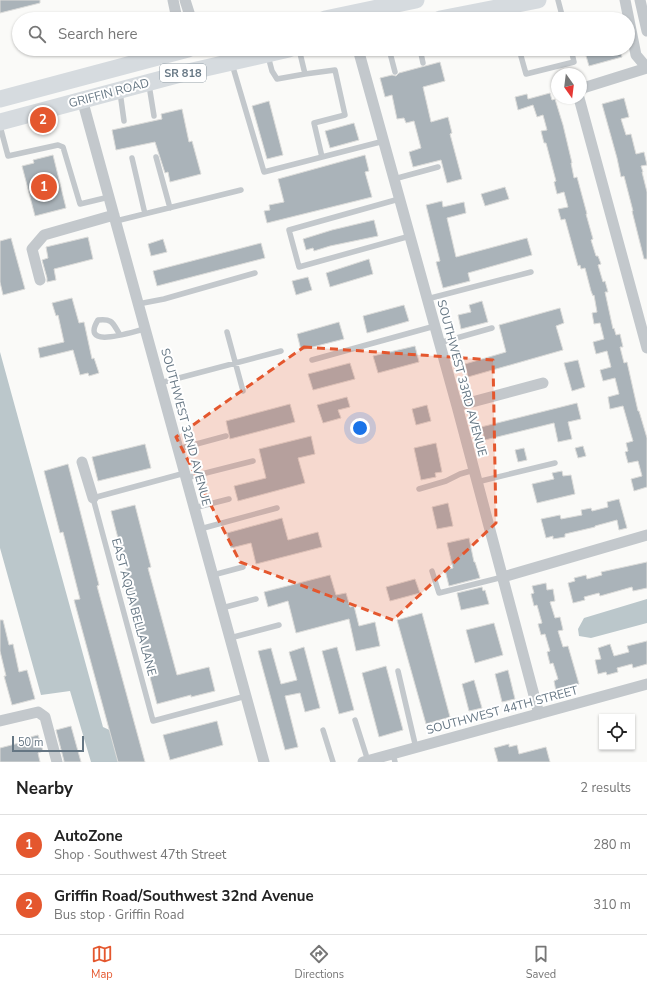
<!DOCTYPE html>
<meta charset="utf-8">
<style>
body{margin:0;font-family:"Nunito Sans",sans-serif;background:#f2f2f2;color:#222}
.controls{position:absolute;right:12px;bottom:12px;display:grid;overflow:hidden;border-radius:0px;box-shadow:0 1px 3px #0004}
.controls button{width:36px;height:36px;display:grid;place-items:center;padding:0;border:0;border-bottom:1px solid #e0e0e0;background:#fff;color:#222;font:20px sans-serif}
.compass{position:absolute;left:551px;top:68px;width:36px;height:36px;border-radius:50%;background:#fff;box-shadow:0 1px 3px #0004;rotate:166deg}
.scale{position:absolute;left:12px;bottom:10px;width:72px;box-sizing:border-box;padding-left:4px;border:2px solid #657683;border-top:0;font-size:11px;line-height:14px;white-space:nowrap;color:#657683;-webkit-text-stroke:3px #fff;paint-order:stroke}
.you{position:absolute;left:360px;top:428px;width:14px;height:14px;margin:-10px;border:3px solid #fff;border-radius:50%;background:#1a73e8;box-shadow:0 0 0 6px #1a73e833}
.badge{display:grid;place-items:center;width:26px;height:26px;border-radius:50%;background:#e4572e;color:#fff;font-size:13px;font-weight:700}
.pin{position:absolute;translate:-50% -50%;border:2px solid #fff;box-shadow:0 1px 4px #0006}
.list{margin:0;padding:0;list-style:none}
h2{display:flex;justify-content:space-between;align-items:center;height:52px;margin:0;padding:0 16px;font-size:17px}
h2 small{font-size:13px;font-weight:400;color:#767676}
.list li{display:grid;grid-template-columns:26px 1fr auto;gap:12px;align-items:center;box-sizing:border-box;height:60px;padding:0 16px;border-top:1px solid #e0e0e0}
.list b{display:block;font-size:15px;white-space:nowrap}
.list p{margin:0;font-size:13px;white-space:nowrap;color:#767676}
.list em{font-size:13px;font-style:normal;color:#767676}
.icon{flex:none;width:22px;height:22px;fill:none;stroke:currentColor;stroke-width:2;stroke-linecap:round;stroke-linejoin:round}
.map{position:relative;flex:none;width:647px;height:762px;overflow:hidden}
.search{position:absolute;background:#fff;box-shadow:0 1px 3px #0004;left:12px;right:12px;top:12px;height:44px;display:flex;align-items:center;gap:10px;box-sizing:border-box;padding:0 14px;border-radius:22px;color:#767676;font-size:15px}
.sheet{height:172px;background:#fff}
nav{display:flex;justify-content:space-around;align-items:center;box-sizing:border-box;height:56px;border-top:1px solid #e0e0e0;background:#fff;font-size:11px;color:#767676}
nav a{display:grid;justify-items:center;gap:2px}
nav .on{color:#e4572e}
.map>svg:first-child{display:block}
.water{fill:#bbc7cb}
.building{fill:#aab3b9;stroke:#dcdcda}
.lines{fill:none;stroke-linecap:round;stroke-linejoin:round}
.lane{stroke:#c3c8cc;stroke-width:5.5}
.street{stroke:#c3c8cc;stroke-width:11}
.primary{stroke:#d6dbdf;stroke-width:17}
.marked{fill:#e4572e;fill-opacity:0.2;stroke:#e4572e;stroke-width:3;stroke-dasharray:8 5;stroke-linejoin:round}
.labels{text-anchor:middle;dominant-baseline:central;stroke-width:4;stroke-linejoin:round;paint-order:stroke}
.shield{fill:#fff;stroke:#939fa8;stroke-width:1}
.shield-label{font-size:11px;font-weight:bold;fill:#657683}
.street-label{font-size:12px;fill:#657683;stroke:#fff}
</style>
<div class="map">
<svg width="647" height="762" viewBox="0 0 647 762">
<rect width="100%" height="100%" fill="#fafaf8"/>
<!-- water -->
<path class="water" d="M0,352L103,727L116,733L124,762H91L70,691L41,695L0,548Z
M647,599V623L591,638L579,636L578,629L584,618Z"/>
<!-- building -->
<path class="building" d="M0,0H40V3L0,13Z
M584,49H620L622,57L589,66Z
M440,62L445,81L423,87L431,122L448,117L452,133L450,134L462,179L447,183L441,160L413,167L409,152L421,148L414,121L406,123L404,118L397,119L392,95L385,97L380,78L392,75L396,76L399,73Z
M550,93L552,100L555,99L563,125L572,163H571L574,178L577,177L587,214H586L593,239L591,240L596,256H598L601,264L598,265L603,282L605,281L608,292H605L613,329L614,328L616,335L620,334L623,347H620L624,363L627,362L638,411H639L647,438V487L634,491L631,479L642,476L638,461L628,463L625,452L628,451L626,443L633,441L623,406L610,409L608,397L619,394L615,378L603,381L600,370L611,367L607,351L596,354L593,342L604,339L600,323L594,324L592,313L597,312L594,295L593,296L591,291L585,268L581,269L580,265L578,266L565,219L561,220L558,209L568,207L564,192L557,194L554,182L556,181L546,143H544L541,131L547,130L543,115L537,117L533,105L518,110L515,97L527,94L528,99Z
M624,98L629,117L621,119L626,135L631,134L636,154L644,152L647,165L641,166L643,172H642L647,192V259H644L632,211H633L624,176L621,177L617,158L602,104Z
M269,101L283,155L267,159L252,106Z
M182,109L189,142L192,141L201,174L170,182L168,172L165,173L155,142L116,150L112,130L162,119L161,114Z
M354,123L359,140L330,148L325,131Z
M53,155L66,208L35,216L22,166L34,163L33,160Z
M365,155L369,171L365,172L372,197L267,223L264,211L270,210L269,205L284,202L278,179Z
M505,187L509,199L485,206L481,194Z
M442,201L443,207L464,202L466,213L447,218L456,257L527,238L532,255L468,273L470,281L443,288L436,262L440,261L426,205Z
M374,220L378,236L330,246L314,251L313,248L306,250L303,239L332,230Z
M88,237L93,259L54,269L56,280L47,282V278L42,260L48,258L46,247Z
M11,238L25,289L3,295L0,282V241Z
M163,239L167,252L151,256L148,244Z
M261,243L265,258L157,286L153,271Z
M369,259L373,274L330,287L326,273Z
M308,277L312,290L296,295L292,281Z
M72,298L79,323L84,322L92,359L94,358L99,373L89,376L88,373L80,375L73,350L40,358L38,348L64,342L58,315L56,316L52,303Z
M482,301L488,322L461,329L458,315L471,312L469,305Z
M404,305L409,321L367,333L363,316Z
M560,308L564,323L556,326L563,350L468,377L465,364L506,352L499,325Z
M339,322L344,339L301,350L297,334Z
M415,346L419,362L378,373L373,356Z
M578,360L585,387L572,391L564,363Z
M350,363L355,379L313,390L308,374Z
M347,397L350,407L338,410L341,418L323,423L317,405Z
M577,403L581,419L568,422L572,439L558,442L554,423L485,440L481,427Z
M290,404L295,422L230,439L226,421Z
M427,405L431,421L416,425L412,409Z
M311,436L315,454L298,458L305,483L238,501L234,486L266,478L259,449Z
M436,443L442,472L435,473L436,477L421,480L414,448Z
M145,444L151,468L98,481L92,457Z
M583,446L586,456L578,458L575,448Z
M524,448L527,460L518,462L515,450Z
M68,464L99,585L97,586L145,762H118L74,600L80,599L63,532L60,533L44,471Z
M562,471L563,476L571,475L575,494L537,503L532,484L554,479L552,473Z
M619,499L627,528L619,530L617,520L595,526V527L565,534V537L553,539V536L546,538L541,519L560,515L561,519L582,515L581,510L591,508L592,511L608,507L607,502Z
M448,503L453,526L437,529L432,507Z
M135,505L151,567L148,568L177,675L209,667L215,691L191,697V695L157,704L125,582L129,581L111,511Z
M282,518L288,540L318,532L322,547L256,564L251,543L231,548L227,533Z
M469,538L474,562H475L480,578L449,586L445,570L453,568L447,543Z
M647,562V588L633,591L632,587L600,596L599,593L584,597L585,600L573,603L568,583L575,581L574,578L586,575L587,579L602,575L601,572Z
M330,575L336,595L346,593L350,607L354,606L359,626L375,622L380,646L356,651L349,619L296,633L288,601L268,607L264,592Z
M415,579L420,593L390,601L386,587Z
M546,583L547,590L553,589L555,601L550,602L555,618L560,617L563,630L558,631L563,647L568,646L579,684L556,691L554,681L558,679L553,663L550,664L547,652L550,651L545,634L541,635L538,624L542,623L537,605L534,606L531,594L534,593L532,586Z
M482,587L483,591L485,590L489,604L461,610L457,593Z
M422,613L450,717L426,724L397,620Z
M0,620H3L9,645L13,644L19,672L27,670L35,699L12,705L4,676H6L0,651Z
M494,623L503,655L475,663L466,630Z
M647,641V664L633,668L632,664L617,668L618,672L607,675L606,672L598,674L595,660L601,659L598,648L610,644L614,656L629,652L627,646Z
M304,647L320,708L305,712L300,693L285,696L298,747L285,750L258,651L271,648L281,684L297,680L289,652Z
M337,647L354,710L339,714L322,651Z
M386,666L403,730L379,737L362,673Z
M508,670L515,699L502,702L495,674Z
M474,680L482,708L469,711L462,684Z
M217,721L223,745L170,760L163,735Z
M71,726L81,762H64V761L56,730Z
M38,735L43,751L38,753L40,762H0V748L19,743V740Z
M509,744V747L517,745L519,754L546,747L550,762H498L494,748Z"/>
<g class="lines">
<!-- lane -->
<path class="lane" d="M558,0L563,19
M299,49L305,74L335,70L345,115L314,123L322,157
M389,49L395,72
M420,49L423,63
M519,49L526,74L574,62L571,49
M268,56L272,71L277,79L305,74
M232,64L264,172L384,141
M149,85L154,116
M120,92L124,121
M0,126L8,156L58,145L63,147L80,204L109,197
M156,157L170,208
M132,158L145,214
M394,179L438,167
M399,199L289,230L299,267L410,236
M116,221L241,190
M427,299L531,272
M138,304L164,299L255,273
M227,332L243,391
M120,335C113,324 113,318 98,320C79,351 134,331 145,329
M439,343L492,328
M312,360L435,326
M160,383L281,351
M178,449L226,436
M185,473L93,498L153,721L246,696
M186,478L253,461
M477,482L555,463
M419,489L446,481L460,474L474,470
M194,508L229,499
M200,529L277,508
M432,571L439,593L503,577
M213,575L243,567
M222,608L256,599
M230,638L279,625
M398,671L416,748
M355,720L368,761
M323,730L333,762
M393,754L395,762"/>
<!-- street -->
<path class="street" d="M173,0L177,19
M185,0L191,19
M625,0L636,55L647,68
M640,0L647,31
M358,49L457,406L539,714
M581,90L583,88L647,68
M579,98L647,348
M82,99L264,762
M40,280L32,249L44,235L114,215
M457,406L543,383
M82,462L93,498
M503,577L647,535
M0,721L38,712L45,717L57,762
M363,762L647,684"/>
<!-- primary -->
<path class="primary" d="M325,19L416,0
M440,19L538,0
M0,99L188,49
M0,122L188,72L289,49"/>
</g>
<!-- marked area -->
<path class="marked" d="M304,347L493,360L496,523L393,620L240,562L176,437Z"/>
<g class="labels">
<!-- shield labels -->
<rect class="shield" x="160" y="64" width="46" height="18" rx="3"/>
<g class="shield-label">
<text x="183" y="73">SR 818</text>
</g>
<!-- street labels -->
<g class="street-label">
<text transform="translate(109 93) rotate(-15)">GRIFFIN ROAD</text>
<text transform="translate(462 378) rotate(75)">SOUTHWEST 33RD AVENUE</text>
<text transform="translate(186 427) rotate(75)">SOUTHWEST 32ND AVENUE</text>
<text transform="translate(134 607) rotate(75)">EAST AQUA BELLA LANE</text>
<text transform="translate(502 710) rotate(-15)">SOUTHWEST 44TH STREET</text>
</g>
</g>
</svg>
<div class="controls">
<button><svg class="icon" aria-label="locate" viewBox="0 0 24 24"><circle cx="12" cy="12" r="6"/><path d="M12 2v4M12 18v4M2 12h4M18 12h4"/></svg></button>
</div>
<svg class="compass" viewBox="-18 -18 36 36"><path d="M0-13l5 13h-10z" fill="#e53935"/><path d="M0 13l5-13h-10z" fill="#767676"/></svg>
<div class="scale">50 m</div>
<div class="you"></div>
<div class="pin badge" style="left:44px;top:187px">1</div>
<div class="pin badge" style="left:43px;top:120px">2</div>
<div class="search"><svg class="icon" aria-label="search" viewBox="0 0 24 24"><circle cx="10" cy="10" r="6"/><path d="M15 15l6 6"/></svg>Search here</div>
</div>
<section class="sheet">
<h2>Nearby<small>2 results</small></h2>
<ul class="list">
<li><span class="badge">1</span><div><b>AutoZone</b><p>Shop · Southwest 47th Street</p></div><em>280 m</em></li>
<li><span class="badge">2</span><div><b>Griffin Road/Southwest 32nd Avenue</b><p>Bus stop · Griffin Road</p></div><em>310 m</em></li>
</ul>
</section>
<nav>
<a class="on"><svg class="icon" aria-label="map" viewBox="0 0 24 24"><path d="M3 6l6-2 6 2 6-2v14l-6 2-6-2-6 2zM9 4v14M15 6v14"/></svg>Map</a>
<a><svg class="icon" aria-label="directions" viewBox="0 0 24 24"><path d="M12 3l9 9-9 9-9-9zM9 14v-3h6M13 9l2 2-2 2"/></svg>Directions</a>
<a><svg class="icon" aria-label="saved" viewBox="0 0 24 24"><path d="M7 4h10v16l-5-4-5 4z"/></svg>Saved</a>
</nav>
